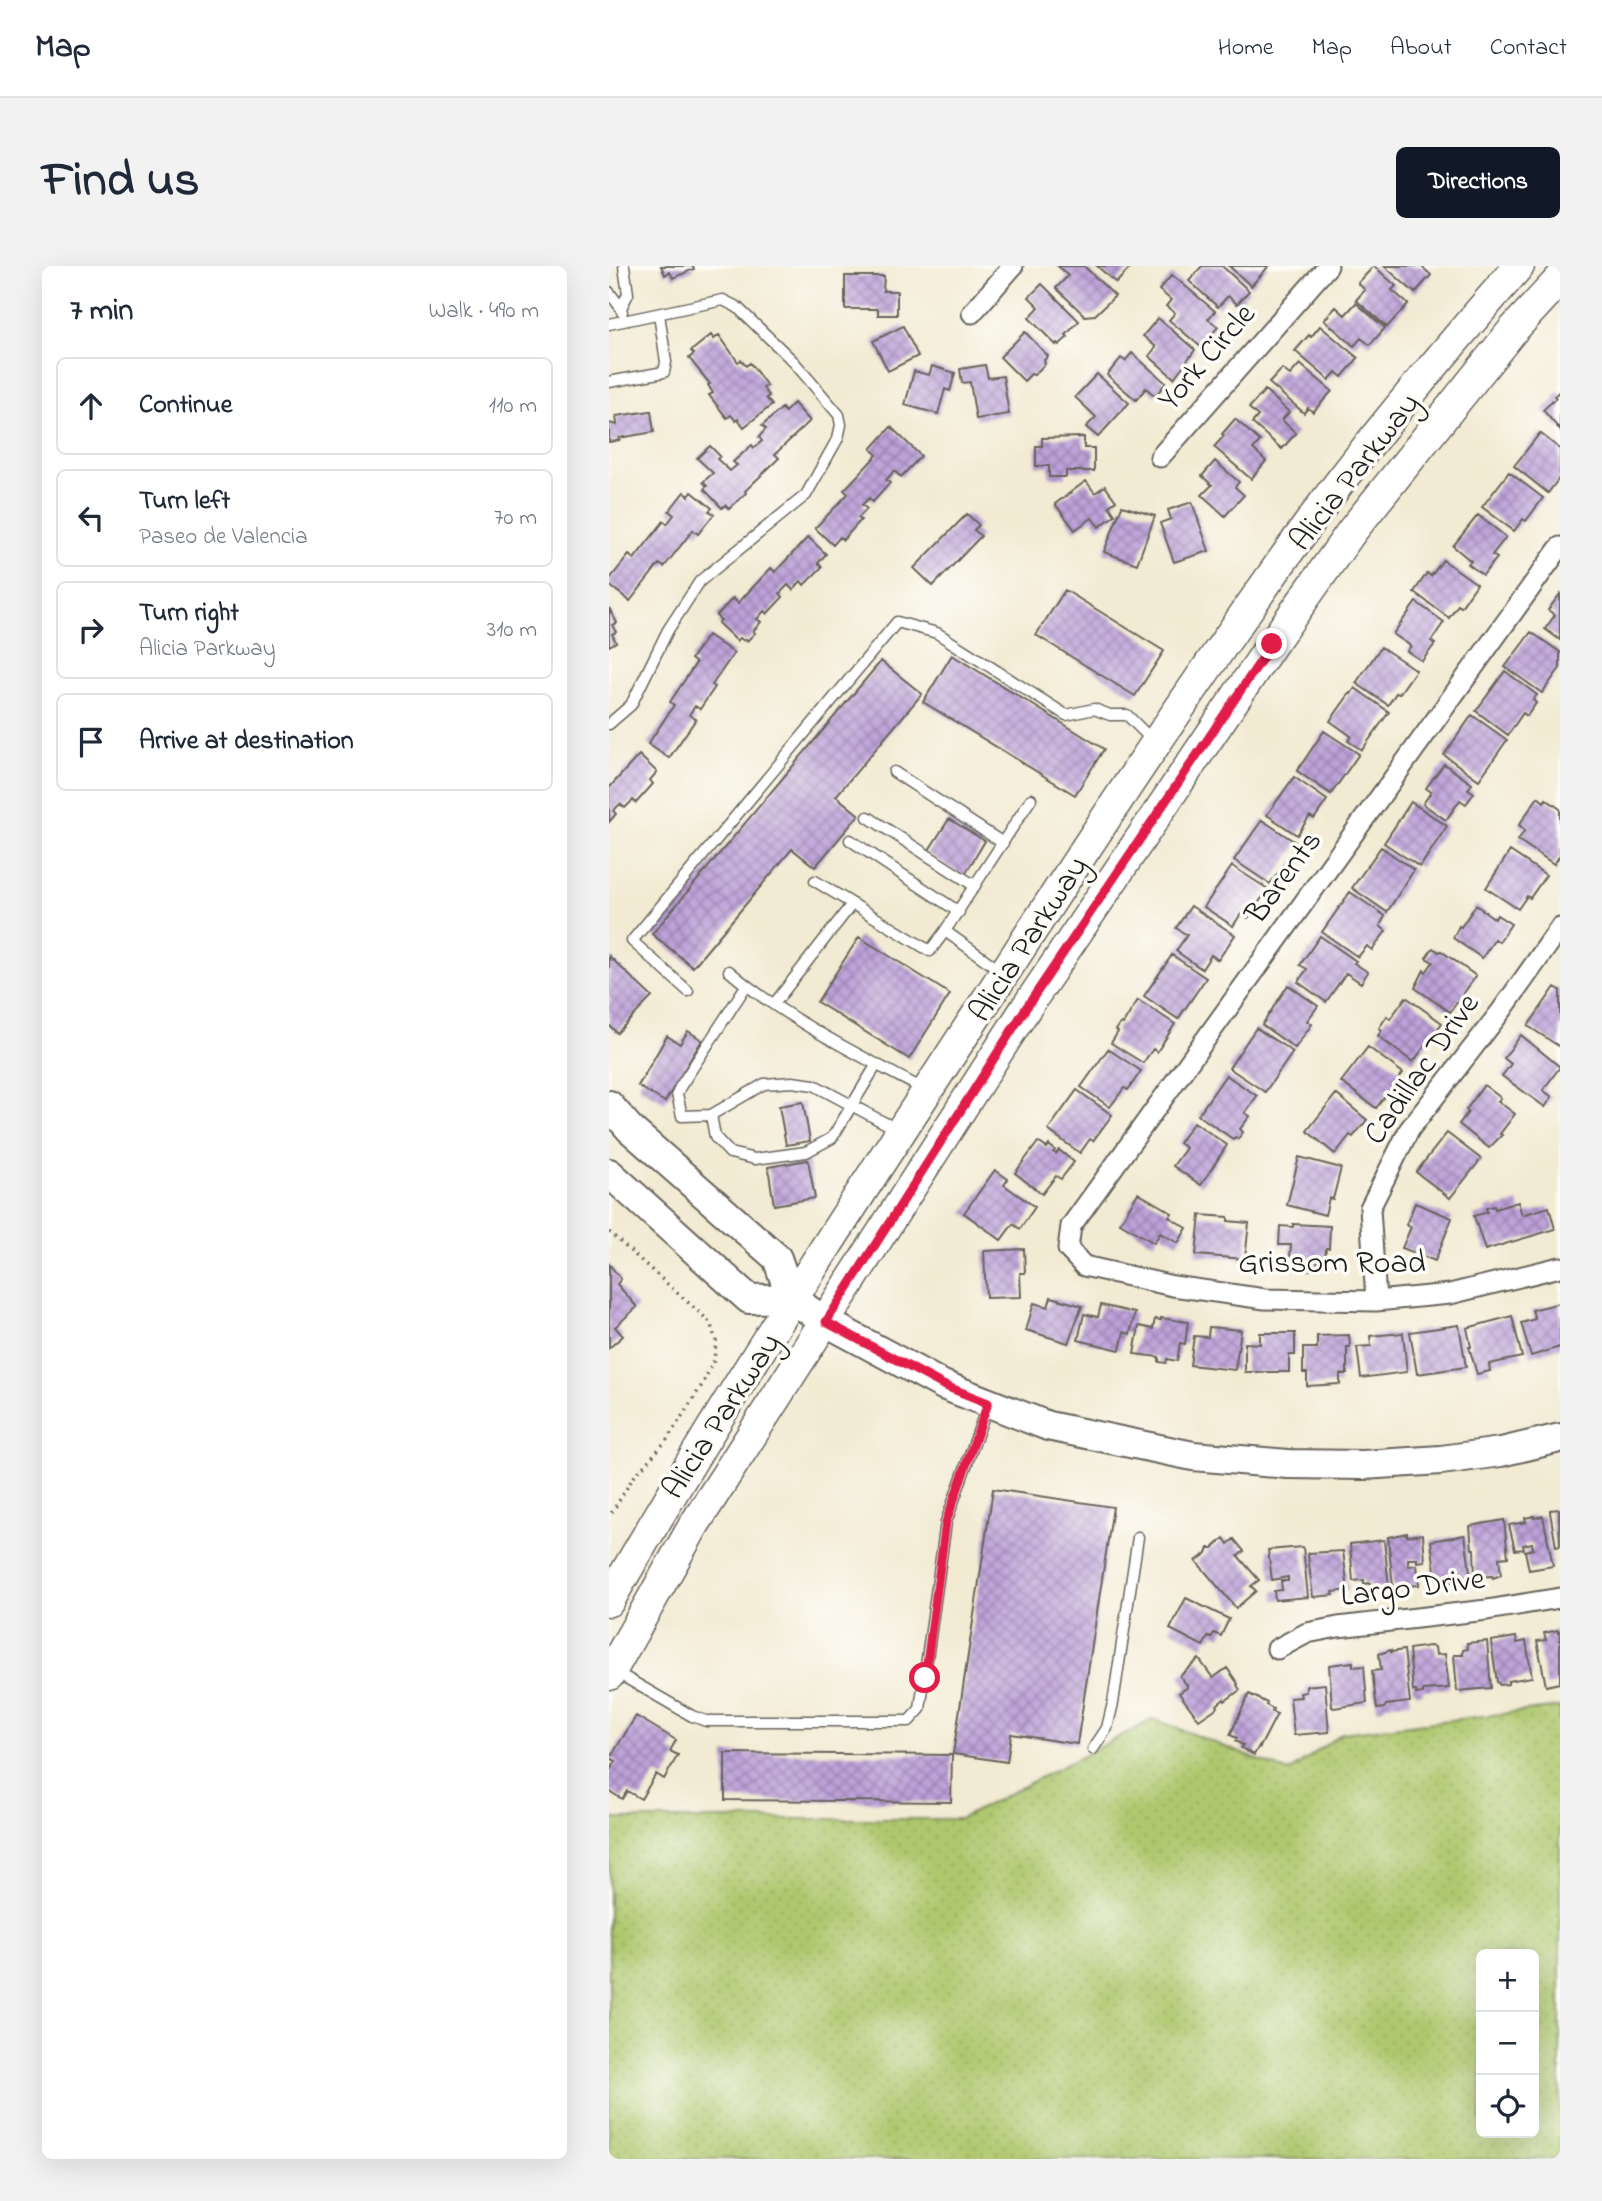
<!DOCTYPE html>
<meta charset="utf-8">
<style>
body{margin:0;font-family:"Indie Flower",sans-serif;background:#f2f2f3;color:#1f2937}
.controls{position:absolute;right:21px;bottom:21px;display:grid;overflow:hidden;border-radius:10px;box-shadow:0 7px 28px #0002}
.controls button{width:63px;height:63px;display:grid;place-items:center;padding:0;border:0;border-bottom:2px solid #e0e1e3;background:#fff;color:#1f2937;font:35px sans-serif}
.stop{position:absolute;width:21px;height:21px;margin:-16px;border:5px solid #e11d48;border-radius:50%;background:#fff}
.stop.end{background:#e11d48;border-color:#fff;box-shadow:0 2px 7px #0008}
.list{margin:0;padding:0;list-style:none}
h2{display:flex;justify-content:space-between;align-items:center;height:91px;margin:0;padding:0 28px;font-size:30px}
h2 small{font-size:23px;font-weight:400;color:#747a83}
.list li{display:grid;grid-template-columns:46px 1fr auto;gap:21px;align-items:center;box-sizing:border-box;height:98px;margin:0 14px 14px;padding:0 14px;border:2px solid #e0e1e3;border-radius:10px}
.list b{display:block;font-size:26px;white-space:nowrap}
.list p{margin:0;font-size:23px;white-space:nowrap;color:#747a83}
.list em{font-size:23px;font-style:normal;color:#747a83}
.icon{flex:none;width:38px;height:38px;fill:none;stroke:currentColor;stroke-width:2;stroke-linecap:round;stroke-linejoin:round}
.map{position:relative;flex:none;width:951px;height:1893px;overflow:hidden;border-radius:10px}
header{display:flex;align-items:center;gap:42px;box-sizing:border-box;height:98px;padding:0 35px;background:#fff;border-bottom:2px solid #e0e1e3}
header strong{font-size:33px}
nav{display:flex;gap:38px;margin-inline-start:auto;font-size:24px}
.intro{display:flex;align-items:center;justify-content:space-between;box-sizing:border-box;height:168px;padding:0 42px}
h1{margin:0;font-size:49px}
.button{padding:18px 32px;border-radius:10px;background:#111827;color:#fff;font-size:24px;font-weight:700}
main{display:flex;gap:42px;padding:0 42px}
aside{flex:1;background:#fff;border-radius:10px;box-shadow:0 7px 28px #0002}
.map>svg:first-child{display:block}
.grass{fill:url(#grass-dots);stroke:#667245;stroke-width:2;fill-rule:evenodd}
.building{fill:url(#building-cross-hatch)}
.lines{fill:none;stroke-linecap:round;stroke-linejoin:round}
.lane-casing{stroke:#67645c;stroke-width:13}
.street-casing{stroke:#67645c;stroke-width:23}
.secondary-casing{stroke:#67645c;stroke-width:32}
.primary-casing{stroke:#67645c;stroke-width:33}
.path{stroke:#67645c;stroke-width:3.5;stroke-dasharray:2 5;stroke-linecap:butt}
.lane{stroke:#fff;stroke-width:10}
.street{stroke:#fff;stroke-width:19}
.secondary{stroke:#fff;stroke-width:28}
.primary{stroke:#fff;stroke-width:30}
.route{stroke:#e11d48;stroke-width:9}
.labels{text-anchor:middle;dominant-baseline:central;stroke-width:7;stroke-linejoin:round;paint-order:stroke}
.street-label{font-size:32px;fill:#1c1c1c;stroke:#fdfcf7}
</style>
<header>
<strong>Map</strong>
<nav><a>Home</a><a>Map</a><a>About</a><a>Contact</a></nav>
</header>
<div class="intro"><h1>Find us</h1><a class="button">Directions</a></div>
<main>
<aside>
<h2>7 min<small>Walk · 490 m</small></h2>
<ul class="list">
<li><svg class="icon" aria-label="ahead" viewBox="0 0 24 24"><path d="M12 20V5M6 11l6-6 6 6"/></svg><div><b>Continue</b></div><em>110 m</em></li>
<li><svg class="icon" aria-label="left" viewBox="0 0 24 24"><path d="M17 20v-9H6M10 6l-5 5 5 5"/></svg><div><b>Turn left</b><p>Paseo de Valencia</p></div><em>70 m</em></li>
<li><svg class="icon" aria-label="right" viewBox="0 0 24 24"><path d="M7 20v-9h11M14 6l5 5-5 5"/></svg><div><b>Turn right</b><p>Alicia Parkway</p></div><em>310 m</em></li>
<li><svg class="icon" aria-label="arrive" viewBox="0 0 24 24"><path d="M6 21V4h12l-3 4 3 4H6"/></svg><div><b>Arrive at destination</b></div></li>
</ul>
</aside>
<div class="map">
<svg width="951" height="1893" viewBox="0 0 951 1893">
<defs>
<pattern id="grass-dots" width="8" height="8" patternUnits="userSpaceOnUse" patternTransform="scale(1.75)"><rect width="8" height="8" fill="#afc86e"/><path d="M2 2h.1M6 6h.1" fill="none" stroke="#96ab5f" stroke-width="1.8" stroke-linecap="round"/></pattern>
<pattern id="building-cross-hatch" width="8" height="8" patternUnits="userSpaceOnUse" patternTransform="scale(1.75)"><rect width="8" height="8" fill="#bda1d9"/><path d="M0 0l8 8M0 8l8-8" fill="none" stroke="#9982af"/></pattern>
</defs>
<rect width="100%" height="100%" fill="#fdfcf7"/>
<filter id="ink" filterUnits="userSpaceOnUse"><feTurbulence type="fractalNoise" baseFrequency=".0143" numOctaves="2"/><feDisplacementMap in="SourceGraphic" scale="14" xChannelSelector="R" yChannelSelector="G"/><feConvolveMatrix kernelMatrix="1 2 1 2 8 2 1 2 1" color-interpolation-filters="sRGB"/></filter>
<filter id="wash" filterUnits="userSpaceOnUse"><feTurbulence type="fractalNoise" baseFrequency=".00686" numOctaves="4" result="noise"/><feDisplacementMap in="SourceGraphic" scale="28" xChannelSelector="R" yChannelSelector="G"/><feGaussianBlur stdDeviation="1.57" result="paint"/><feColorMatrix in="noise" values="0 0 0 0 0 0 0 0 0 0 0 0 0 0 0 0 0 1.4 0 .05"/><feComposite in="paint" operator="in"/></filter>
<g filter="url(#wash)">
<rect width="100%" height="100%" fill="#f2ead2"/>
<!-- grass -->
<path class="grass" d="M951,1441V1893H0V1553H351L545,1453L680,1506L733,1467ZM872,1688H925V1867H872Z"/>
<g id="blocks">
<!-- building -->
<path class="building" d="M52,0H84L85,3L64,12L61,6L56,9Z
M449,0H475L506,30L486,49L476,50L447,22L459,10Z
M488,0H523L507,17Z
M593,0H613L640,25L628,38L619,30L609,41L580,15Z
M620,0H660L642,20Z
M765,0L787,20L783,24L799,38L778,61L747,34L756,24L749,17Z
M775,0H812L822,9L806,27Z
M563,9L606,45L599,53L609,61L592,81L560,54L566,47L557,40L562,34L550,24Z
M236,10H275L274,25H288V49H269V43H236Z
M433,18L470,55L457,69L459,71L450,79L448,77L447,79L420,52L430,41L420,31Z
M747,37L776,62L761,79L752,72L745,80L715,54L727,41L736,49Z
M549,52L586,84L565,112L540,90L547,81L534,70Z
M294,60L309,90L279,105L264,75Z
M711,60L749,92L733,111L727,106L720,114L686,85L700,69L702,71Z
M416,66L439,90L435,94L436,98L425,109L422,108L415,115L391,91Z
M102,69L105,73L110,69L129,96L132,94L137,100L141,97L158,120L154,122L160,130L157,132L163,139L135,161L129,153L127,155L122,149L118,152L100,129L104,127L99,119L101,118L80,92L85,88L82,85Z
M523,87L557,117L546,130L537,122L527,134L498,109L512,92L516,95Z
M691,98L723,125L704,146L699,142L695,147L660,117L673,103L681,109Z
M376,99L379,112L394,110L400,148L367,153L361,116L353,117L351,103Z
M323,100L346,107L341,125L336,123L329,148L296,139L305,105L320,109Z
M488,108L520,137L489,171L477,161L487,151L466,131Z
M656,124L680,146L673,154L687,167L673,183L643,157L649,150L640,142Z
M951,125V164L934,144L947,132L945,130Z
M185,137L201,155L166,188L170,192L136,225L137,227L120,243L116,239L113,242L95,223L98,220L94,216L104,207L88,192L101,180L111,190L108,193L121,205L128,199L124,196L143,179L145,182L153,175L150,171L157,163L153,160L173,142L176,146Z
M42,145L45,166L10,172L11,174L0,176V157L8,159L7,150Z
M626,153L651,175L644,183L657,195L642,213L605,181L615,170L613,168Z
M282,161L312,190L292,211L285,205L277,214L281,217L264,236L260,232L253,239L258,243L249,252L252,254L234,274L231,271L224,279L206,262L239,228L235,224L268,189L262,183Z
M931,167L951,183V211L939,227L905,200Z
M475,171V182H485V205H457V211H440V200H427V180H433V172Z
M606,195L630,216L626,221L635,229L616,250L593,229L603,219L593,210Z
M900,206L934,232L917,255L914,253L905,265L873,241Z
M477,215L486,227L496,220L507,235L500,240L506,249L490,261L483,252L466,264L446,238Z
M75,226L80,230L83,226L103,242L100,245L105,248L89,268L84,264L55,301L50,298L21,335L0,319V314L20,289L25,293L55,255L58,258L65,249L60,245Z
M583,236L600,285L565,296L551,257L562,253L559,244Z
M513,240L546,250L528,298L495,286Z
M358,248L370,259L365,264L372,270L324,320L305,302Z
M869,249L897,271L883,289L888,292L874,309L859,298L862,295L844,280Z
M199,271L217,288L209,297L213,301L195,319L192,315L184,324L179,319L171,327L174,331L158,348L155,345L148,353L152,356L144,365L146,367L138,375L137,373L135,375L131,372L128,375L109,357L112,354L107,350L124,332L129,337L162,302L166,306Z
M834,294L868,318L852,341L849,339L840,352L805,326L818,307L822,310Z
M456,324L555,385L526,430L427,369Z
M951,328V374L936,363L946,349L939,344Z
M807,336L835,356L822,375L826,378L813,395L798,385L802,380L784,368Z
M0,342L8,357L3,359L7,366L3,368L7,376L0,380Z
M922,366L951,386V402L933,427L896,401Z
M99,369L125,387L103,419L106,421L91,443L86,440L80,449L87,453L60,492L39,478L65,439L61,436L87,397L82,393Z
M772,381L807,404L790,428L787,427L779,439L747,417Z
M343,389L495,483L466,529L314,436Z
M272,395L313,428L227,530L250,549L206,601L183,583L84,701L43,668Z
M896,405L928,429L924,434L927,437L918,450L914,447L899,469L867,445Z
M746,422L780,446L753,484L739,475L742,470L721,455L741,427L742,428Z
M863,449L898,474L870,514L835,489Z
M715,465L750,488L722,528L688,505Z
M30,489L48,506L41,514L44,518L27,537L24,534L16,542L11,538L4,545L7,548L0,556V522Z
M835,498L863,518L859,523L865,527L857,538L851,534L837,554L814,538L822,526L817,522Z
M685,511L718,534L705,553L701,550L688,569L658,549Z
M929,531L935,536L937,533L951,543V589L945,598L909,574L916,564L910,559Z
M802,536L838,560L811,601L775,577Z
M340,553L376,575L355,610L318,587Z
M653,554L689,578L661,618L625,594Z
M772,581L805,604L778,646L743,622Z
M901,585L937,609L921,632L918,630L909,643L877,622Z
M623,600L659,623L639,652L632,648L624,660L595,641Z
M741,626L776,650L771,660L777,665L763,684L758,680L749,691L713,666Z
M867,639L886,653L888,649L902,658L890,676L886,673L873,692L844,672L850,660L852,661Z
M582,640L626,669L609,694L602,689L593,703L567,685L578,669L567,662Z
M711,670L747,695L745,697L759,706L752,717L737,707L717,736L689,716L698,703L691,699Z
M250,671L341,728L300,793L208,736Z
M824,682L830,686L832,685L867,710L841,746L806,722L815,704L817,706L824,696L817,692Z
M563,689L597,712L569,753L535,730Z
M0,690L43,731L8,767L0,759Z
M679,719L709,740L698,755L703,758L686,782L653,759Z
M946,721L951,724V781L919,760Z
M797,731L833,757L804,796L769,770L773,764L770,762L778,750L781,753Z
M529,734L566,758L548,786L544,783L534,797L502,777L509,766L507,764L512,757L514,758Z
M647,762L684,786L656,826L620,802Z
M79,765L93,774L56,836L29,820L58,770L71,778Z
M912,769L951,801L934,824L943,831L936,841L893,810L902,798L895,792Z
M759,781L794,807L767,842L732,816Z
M499,783L532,805L519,824L515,822L501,841L472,821Z
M617,809L648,830L636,847L641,850L631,863L634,866L629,873L626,871L624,873L589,849Z
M875,819L892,832L889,835L906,848L891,868L893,869L880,882L850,858L859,846L857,844Z
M468,824L503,849L484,875L481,873L471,887L439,864Z
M727,828L758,854L744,871L741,869L726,888L698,865Z
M194,836L201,875L177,879L170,840Z
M585,856L618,879L592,919L564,900L577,882L570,877Z
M838,867L872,893L841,932L807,906Z
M429,876L438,882L440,879L446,884L444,886L447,888L450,884L465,896L452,913L447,910L433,928L406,907Z
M690,891L732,902L724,933L720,932L716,949L678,939Z
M199,894L206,932L165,939L159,901Z
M386,904L399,913L395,919L426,941L411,963L404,958L392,974L355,947Z
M529,927L563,947L560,951L578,962L569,977L551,967L545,977L511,957Z
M909,936L913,949L940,941L946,963L876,984L865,950L878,946L877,942L885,940L886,943Z
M806,937L843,952L826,995L793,982L802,961L797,959Z
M591,949L619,951V955L640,957L636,993L587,989Z
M684,958L721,960L720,982H717L716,991L709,990L708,1004L680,1003L682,979H670L671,960L684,961Z
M415,983L416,1007H411L412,1031L377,1032L375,985Z
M0,998L12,1013L8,1018L28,1041L6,1061L14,1070L0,1082Z
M442,1031L473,1040L459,1077L417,1064L425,1037L439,1041Z
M951,1037V1081L922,1090L912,1057L926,1053L923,1044Z
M492,1039L526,1047L521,1068L515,1066L511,1084L469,1074L475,1048L489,1051Z
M903,1050L913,1091L880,1098L881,1105L868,1108L860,1081H862L858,1062Z
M552,1052L579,1056L576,1078L571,1077L568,1095L558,1093L557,1097L550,1096V1091L525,1088L530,1060L544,1063L546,1053L552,1054Z
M850,1059L857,1101L808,1108L801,1066Z
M600,1061L632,1064L626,1104L581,1099L585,1070L599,1071Z
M651,1067H686V1089H680V1106H636V1077L651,1078Z
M794,1067L798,1106L752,1112L748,1081L762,1080L761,1070Z
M740,1069L741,1081H738V1108H731V1118L698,1120V1107H694V1082H708V1070Z
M384,1223L504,1241L468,1478L402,1468L398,1496L344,1488Z
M950,1243L951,1280L947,1281L941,1246V1244Z
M925,1250V1252L934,1250L944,1300L920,1304L916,1285L924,1283L923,1277L914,1279L915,1283L906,1284L900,1259L917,1256L916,1252Z
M895,1254L899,1291L890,1292L892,1309L884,1312L883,1310L866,1311L865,1283H863L861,1260Z
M798,1267V1270L814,1268L816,1295L808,1296V1293H799V1300L808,1299L810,1319L784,1321L779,1271Z
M856,1269L862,1313L841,1316V1313H837L836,1311L827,1312L822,1275Z
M615,1272L619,1278L625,1273L635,1285L629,1290L650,1314L642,1320L647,1325L627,1342L587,1295L598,1287L600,1282H604Z
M775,1274L780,1321L761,1323V1317L755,1318V1314L744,1315L741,1278Z
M694,1281L699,1331L666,1334L665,1325L673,1324L672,1315H679V1311L663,1314L659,1284Z
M734,1285L739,1324L724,1326L725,1329L704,1331L699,1289L700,1287Z
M577,1332L620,1353L612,1370L605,1367L602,1372L599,1371L594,1380L561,1363Z
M949,1364V1366L951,1365V1417L937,1420L928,1375L937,1374L935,1367Z
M907,1371L908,1377L917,1375L923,1411L899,1415V1418L891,1419L888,1416L882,1375Z
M878,1375L882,1422L848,1425L845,1389H854V1384L859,1383L858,1377Z
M820,1380L826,1381L827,1389L836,1388L840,1422L814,1424V1427L807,1428V1425H804L800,1383Z
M782,1384V1386L795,1384L801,1436L777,1439L775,1442L768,1443L763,1405L772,1404L770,1388Z
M590,1393L604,1412L618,1402L629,1418L628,1419L631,1424L616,1435L615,1433L608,1439L609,1441L590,1454L570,1427L579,1421L571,1410Z
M744,1396V1401L755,1400L758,1437L725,1442L723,1441L720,1399Z
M716,1418L720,1466L685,1469L681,1432L692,1431L691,1427L697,1426V1420Z
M640,1428L658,1437L657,1439L664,1443L663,1446L668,1448L651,1481L650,1480L645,1489L632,1482L634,1479L626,1475L628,1472L621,1469Z
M27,1450L67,1474L61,1485L69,1489L55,1513L47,1508L32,1533L18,1525L13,1533L0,1525V1506L7,1495L1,1492Z
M116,1487L343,1489L342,1536L116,1534Z"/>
</g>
</g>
<g filter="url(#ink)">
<use href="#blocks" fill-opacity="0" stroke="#67645c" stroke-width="2"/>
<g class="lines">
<!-- lane casing -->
<g class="lane-casing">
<path id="lane" d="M0,26L12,42L13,46
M12,42L19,28L15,0
M0,58L114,34L128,41L184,95L230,149L232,159L229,172L197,229L91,315L59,364L22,439L0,458
M0,116L55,106L57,96L50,48
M285,506L394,577
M259,551L366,620
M241,574L350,646
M206,615L321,685L336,665L392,705
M336,665L422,533
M120,705C175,752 250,789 314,823
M137,720L71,821L68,828L73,850L102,849L155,818L183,816L205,819L289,864
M79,725L23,675L288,356L328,367L457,449L485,443L501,449H518L544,475
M165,738L243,638
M102,849L106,871L121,887L146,893L197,886L223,872L268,798
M5,1405L83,1450L97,1455H300L311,1443L337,1256L379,1138
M484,1483L498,1462L504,1437L529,1271"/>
</g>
<!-- street casing -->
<g class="street-casing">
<path id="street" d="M363,47L404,0
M551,191L719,0
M951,281L462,960L459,983L475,1000L564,1020L656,1033L767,1035L841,1028L951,1001
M767,1035L761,942L800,864L893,744L951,662
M668,1383L698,1367L729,1361L878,1344L951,1332"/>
</g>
<!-- secondary casing -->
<g class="secondary-casing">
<path id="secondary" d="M0,839L21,863L168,992L182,1032L217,1056L334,1119L439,1160L584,1190L679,1198L754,1199L832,1194L892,1186L951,1172
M0,907L140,1033L182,1032"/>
</g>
<!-- primary casing -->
<g class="primary-casing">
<path id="primary" d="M0,1335C123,1121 259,915 394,709C496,552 599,396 709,245C772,160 841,79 910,0
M0,1409L85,1259L417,742L663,378L743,265L904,64L951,13"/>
</g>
<!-- path -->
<path class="path" d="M0,966L101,1056L107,1075L105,1094L93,1119L57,1175L24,1212L0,1251"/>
<!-- lane -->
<use href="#lane" class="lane"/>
<!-- street -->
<use href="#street" class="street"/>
<!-- secondary -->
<use href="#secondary" class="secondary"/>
<!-- primary -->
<use href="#primary" class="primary"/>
</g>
</g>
<g class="lines" filter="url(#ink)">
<!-- route -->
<path class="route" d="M316,1412L337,1256L379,1137L334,1119L217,1056L417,742L663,378"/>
</g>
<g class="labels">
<!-- street labels -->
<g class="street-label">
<text transform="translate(599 92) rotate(-49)">York Circle</text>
<text transform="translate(747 207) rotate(-52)">Alicia Parkway</text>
<text transform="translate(676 612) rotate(-54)">Barents</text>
<text transform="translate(421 674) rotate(-57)">Alicia Parkway</text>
<text transform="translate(814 804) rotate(-55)">Cadillac Drive</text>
<text x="723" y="998">Grissom Road</text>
<text transform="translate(114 1151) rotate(-57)">Alicia Parkway</text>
<text transform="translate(804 1323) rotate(-7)">Largo Drive</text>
</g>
</g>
</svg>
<div class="controls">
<button>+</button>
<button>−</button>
<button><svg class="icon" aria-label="locate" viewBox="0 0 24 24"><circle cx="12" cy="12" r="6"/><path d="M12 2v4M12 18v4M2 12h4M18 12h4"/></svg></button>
</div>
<div class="stop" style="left:316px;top:1412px"></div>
<div class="stop end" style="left:663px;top:378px"></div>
</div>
</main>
